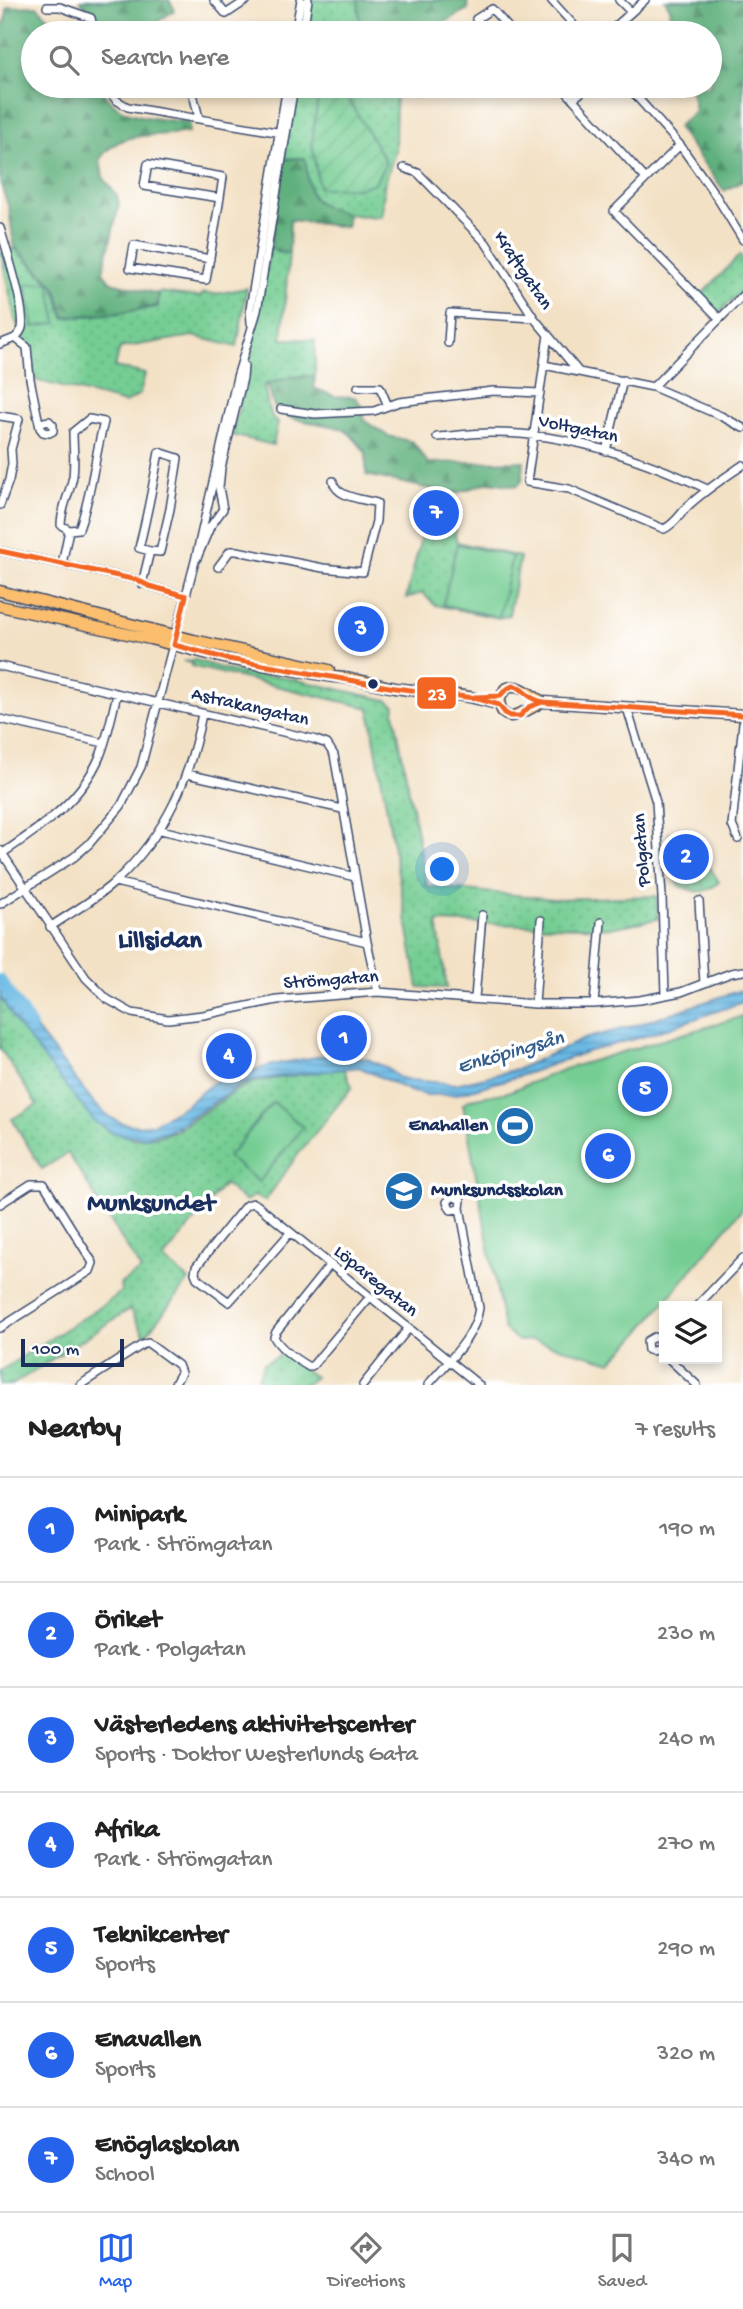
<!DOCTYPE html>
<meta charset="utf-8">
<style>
body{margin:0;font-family:"Gochi Hand",sans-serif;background:#f6f6f6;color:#222}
.controls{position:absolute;right:21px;bottom:21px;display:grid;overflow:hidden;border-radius:0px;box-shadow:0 4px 10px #0003}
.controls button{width:63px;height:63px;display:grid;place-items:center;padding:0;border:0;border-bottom:2px solid #e0e0e0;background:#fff;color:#222;font:35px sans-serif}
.scale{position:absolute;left:21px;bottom:18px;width:103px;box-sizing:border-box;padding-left:7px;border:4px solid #1b2f5e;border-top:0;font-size:19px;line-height:24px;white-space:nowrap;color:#1b2f5e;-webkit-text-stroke:5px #fff;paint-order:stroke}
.you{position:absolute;left:443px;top:870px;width:24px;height:24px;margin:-18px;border:5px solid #fff;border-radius:50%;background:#1a73e8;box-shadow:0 0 0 10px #1a73e833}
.badge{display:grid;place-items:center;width:46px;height:46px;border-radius:50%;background:#2563eb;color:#fff;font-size:23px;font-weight:700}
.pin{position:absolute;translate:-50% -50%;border:4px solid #fff;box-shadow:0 2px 7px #0006}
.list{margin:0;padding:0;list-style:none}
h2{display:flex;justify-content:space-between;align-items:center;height:91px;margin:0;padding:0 28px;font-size:30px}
h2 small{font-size:23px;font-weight:400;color:#767676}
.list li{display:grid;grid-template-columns:46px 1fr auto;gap:21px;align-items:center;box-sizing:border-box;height:105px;padding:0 28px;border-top:2px solid #e0e0e0}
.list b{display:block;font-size:26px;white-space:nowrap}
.list p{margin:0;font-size:23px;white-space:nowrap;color:#767676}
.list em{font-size:23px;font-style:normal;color:#767676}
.icon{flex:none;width:38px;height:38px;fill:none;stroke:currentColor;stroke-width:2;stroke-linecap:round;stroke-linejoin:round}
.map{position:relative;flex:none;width:743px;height:1385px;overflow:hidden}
.search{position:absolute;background:#fff;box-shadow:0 4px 10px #0003;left:21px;right:21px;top:21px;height:77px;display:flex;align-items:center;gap:18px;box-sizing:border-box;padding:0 24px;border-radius:38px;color:#767676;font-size:26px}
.sheet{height:826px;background:#fff}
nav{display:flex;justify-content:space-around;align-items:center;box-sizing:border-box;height:98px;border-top:2px solid #e0e0e0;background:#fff;font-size:19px;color:#767676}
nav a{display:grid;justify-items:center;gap:4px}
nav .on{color:#2563eb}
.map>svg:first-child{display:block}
.grass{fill:url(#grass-dots);stroke:#487e78;stroke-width:2}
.forest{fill:url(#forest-firs);stroke:#3d706e;stroke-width:2}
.garden{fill:url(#garden-furrows);stroke:#487e78;stroke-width:2}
.pitch{fill:#74cd93;stroke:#487e78;stroke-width:2}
.water{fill:url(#water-rules);stroke:#4274a1;stroke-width:2}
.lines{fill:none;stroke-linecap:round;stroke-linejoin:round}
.river{stroke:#69b9e4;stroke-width:12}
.minor-casing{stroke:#3b4a6d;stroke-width:10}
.major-casing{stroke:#3b4a6d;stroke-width:13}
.minor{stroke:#fff;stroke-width:7}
.major{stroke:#fabe6e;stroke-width:10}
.bus-1-casing{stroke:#fff;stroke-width:10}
.bus-1{stroke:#f26522;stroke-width:5}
.bus-dot{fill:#1b2f5e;stroke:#fff;stroke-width:2.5}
.labels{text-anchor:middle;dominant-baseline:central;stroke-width:7;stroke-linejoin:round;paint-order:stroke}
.street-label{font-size:19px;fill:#1b2f5e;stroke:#fff}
.poi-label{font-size:19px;font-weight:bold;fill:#1b2f5e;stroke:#fff;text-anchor:end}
.water-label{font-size:21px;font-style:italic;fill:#365f8d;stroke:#fff}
.district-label{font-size:26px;font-weight:bold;fill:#1b2f5e;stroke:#fff}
.line-badge{stroke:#fff;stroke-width:2.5}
.badge-label{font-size:19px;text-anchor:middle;font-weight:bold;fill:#fff}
</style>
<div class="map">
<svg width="743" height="1385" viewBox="0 0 743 1385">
<defs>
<pattern id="grass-dots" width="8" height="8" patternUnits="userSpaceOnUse" patternTransform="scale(1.75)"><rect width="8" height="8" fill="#74cd93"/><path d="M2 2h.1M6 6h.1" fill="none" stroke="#64b081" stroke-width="1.8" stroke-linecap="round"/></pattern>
<pattern id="forest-firs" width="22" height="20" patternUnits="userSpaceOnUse" patternTransform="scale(1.75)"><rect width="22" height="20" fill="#5fb07d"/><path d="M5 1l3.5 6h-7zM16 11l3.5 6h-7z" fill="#4e906a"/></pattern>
<pattern id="garden-furrows" width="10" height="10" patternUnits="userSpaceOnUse" patternTransform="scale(1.75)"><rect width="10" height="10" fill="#74cd93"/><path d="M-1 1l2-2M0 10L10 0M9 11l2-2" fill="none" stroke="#64b081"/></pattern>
<pattern id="water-rules" width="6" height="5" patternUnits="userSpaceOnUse" patternTransform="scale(1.75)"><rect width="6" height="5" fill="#69b9e4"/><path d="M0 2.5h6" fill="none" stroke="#5697bc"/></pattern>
</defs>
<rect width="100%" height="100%" fill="#fff"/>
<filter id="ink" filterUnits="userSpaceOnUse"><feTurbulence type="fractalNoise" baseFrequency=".0143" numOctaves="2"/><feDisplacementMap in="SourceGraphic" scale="14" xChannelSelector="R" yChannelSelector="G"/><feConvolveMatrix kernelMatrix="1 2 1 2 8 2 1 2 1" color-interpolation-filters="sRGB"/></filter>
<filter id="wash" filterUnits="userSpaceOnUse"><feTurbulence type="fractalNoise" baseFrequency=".00686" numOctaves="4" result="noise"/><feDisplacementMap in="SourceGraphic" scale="28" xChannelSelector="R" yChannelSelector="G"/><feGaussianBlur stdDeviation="1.57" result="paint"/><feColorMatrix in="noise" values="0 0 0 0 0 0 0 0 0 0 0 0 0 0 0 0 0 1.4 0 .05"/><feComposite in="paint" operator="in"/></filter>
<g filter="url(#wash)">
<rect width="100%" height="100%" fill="#f3e1c5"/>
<!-- grass -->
<path class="grass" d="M310,0H358L360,33H305Z
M296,86H396L395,151L384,186L382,217C364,216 320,215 311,196C306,186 306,169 305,158L284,159Z
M14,248L54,287L64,318L121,313L158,307L159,292L199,297L204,293L215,294L247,288L237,347L193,336L120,348L115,367L145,374L140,394L125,403L35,380L31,347L22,336L15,319L1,253Z
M270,249H277V252L289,253L282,339L315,340V376L291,377L264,385L268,406L274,421L278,422L273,445L232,435L246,378Z
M740,255L743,260V290L719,313L701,295Z
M425,522L456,530L455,535L457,542L520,557L509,615L499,618L435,605L422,593L406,598Z
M195,660L227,670L257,676H279L387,700L395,706L394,712L427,886L554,899L657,896L658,919L610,928L437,922L447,988L418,987L369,708L191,666L192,663L183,661Z
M685,829L719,882C703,895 698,893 680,886C671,869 665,852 669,834Z
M0,992L36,1047L80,1103L103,1123L133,1139L155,1137L175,1131L237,1090L253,1082L344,1068L352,1087L296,1157L265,1201L254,1196L245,1201L224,1184L163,1259L189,1280L145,1336L130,1309L12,1385H0V1371L115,1297L121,1291L120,1284L141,1270L68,1153L42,1169L12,1119L37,1105L0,1048Z
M283,1354L315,1377L305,1385H268L258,1378L264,1363Z"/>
<!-- forest -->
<path class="forest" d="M80,0H169L175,10L146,30L145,33H96L94,18Z
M358,0H467L468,9L426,33H360Z
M665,0H743V181L724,191L677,127L695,111L690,86H710V33H668L665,26L671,10Z
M37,6L51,20L76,17L87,23L89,33H33V86H101C115,121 157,118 189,122V132C157,138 120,128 100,159L103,177L117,196L119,205L103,272L111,282L159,294L157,306L126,312L65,317L55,286L14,246L9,208L0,182V24H5L7,9L9,7Z
M305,158C311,198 306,202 347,214V227L290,220L289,253L276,252V249H270L284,159Z
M315,376L314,388L334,396L355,397L361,405L365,421L388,436L413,442L428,463L524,461L522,481L517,486L489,482L454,494L366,475V453C360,446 351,432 342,429C326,422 282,423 274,406C271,399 271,391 267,384L291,377Z"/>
<!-- garden -->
<path class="garden" d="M341,87L386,162L375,183L359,188H319L312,143L319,89Z"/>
<!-- pitch -->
<path class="pitch" d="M49,282L57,323L34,327L26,285Z
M457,544L512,556L499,617L443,605Z
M743,1016V1208L634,1339L611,1362L533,1340L519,1341L504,1330L463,1104L470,1099L508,1092L565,1069Z
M273,1102L303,1127L259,1182L228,1157Z"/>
<!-- water -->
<path class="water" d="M0,983L95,1104L109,1117L122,1123L138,1126L152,1124L186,1105L210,1085L222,1078L281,1063L334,1054L368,1059L387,1068L398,1077L410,1080L456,1084L518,1069L584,1039L633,1026L738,991L743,990V1002L645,1036L586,1052L523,1075L457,1094L427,1095L412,1092L359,1067L259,1079L241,1085L171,1130L145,1137L128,1136L112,1132L94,1121L19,1027L0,997Z"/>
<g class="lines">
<!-- river -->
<path class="river" d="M0,980L31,1026"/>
</g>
</g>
<g filter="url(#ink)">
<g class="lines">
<!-- minor casing -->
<g class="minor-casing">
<path id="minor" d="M214,0L226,14L247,0
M551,0L581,33
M619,0L631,12
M47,7H60L91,18L94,33
M295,33L301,0
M303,33L308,0
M489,33L476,19L492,9L513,33
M608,33L645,0
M105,86L116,100L128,107L282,133
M191,86L199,118
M561,86L646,179
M627,86L680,145L716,196L743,240
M573,99L589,86
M680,145L614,211L719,318
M404,168L418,173L486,243L534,318L578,371
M0,228C6,248 26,310 22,328C21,332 18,335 15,338
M210,259L134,245L130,268L206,280C212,246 218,212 223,177L148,164L144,186L220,198
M251,323L250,309L287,86
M548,335L527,482L569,489L664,529C675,524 680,514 688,506C705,490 724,478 743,465
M448,343L450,313L534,318
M0,344L15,338L27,347L30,379L40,428L43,432L49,433L53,431V425L49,421L40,423
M544,365L653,387L721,416L743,428
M358,387H380L388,406
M653,387L743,295
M281,409L315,414L374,411L399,402L493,391L540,393
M0,416L19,419L11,449L12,464L9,480L0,505
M437,437C454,436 472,433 490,433C564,432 641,458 707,489
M606,451L623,380
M0,551L137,580L149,586L186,596
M197,558L210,527L223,509L219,488L221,468L243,378L244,366
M62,564L69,530L79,529C92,494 94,459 104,422L89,419L73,432C73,446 75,462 73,476C70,493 61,508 61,525L69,530
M218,567L230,551H237L323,568L363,572L376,521L377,503C363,499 336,498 333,481
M142,584L150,551L160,552L170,509L178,458L159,452C153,485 147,516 139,548L150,551
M0,666L313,739L327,744L334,755L367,942L378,992
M627,708L656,802L662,897L665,995
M0,719L104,743
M187,774L342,809
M161,830L355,877
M738,839L732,825L743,723
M0,850L86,978L107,999L132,1013L168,1019L203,1015L277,1000L378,992L535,1004H594L640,1000L681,992L731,973L743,971
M3,853C41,827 81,801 100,756C108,736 112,714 117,694
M115,882L367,942
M699,901L704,983
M0,904L74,857L89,844L121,806L141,767L195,561L237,377L257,311L294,86
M50,927C72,912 98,898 117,880C167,832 189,781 202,714
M475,998L482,915
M535,1004L541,920
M594,1004L601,922
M0,1204L31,1184H44L93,1263L90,1271L0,1328
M290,1233L229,1302L197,1278L195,1273L196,1267L246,1205L253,1203L257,1205L479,1385
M329,1266L276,1332L274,1337C281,1350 297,1360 309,1367L313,1365L369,1298
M697,1306L743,1258
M659,1349L652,1351L648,1350L647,1341L654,1337L660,1341L664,1337
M669,1359L697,1385
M80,1385L142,1345L148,1343L178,1365L181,1373L174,1385
M363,1385L408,1329
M428,1385C447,1362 475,1338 479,1308L460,1208L461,1200L453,1196L447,1202L451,1210L460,1208"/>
</g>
<!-- major casing -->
<g class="major-casing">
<path id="major" d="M0,591L194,640L329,670
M0,606L150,639L228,659L334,677C355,678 374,684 395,688C430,693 466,693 499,705
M543,702C530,696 521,682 505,689L499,700C503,732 529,707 543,702L743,715"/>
</g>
<!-- minor -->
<use href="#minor" class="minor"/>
<!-- major -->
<use href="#major" class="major"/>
<!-- bus-1 casing -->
<g class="bus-1-casing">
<path id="bus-1" d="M0,551L137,580L149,586L186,596
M186,596L174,645L228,659L395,688L474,698L499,705L505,713L510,716H520L529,707L543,702L743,715
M474,697L500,696C517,676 519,691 534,699C541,703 549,703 557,703"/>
</g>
<!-- bus-1 -->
<use href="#bus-1" class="bus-1"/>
</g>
</g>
<!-- icons -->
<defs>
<g id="stadium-disc" transform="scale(2.0125)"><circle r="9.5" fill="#1f6fb2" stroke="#fff"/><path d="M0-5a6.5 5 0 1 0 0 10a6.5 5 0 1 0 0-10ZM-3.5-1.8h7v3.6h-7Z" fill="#fff"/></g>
<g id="school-disc" transform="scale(2.0125)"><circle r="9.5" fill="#1f6fb2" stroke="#fff"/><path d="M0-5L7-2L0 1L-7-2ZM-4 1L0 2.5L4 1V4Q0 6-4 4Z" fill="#fff"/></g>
</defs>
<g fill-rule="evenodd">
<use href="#stadium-disc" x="515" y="1126"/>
<use href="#school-disc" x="404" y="1191"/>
</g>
<!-- markers -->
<circle class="bus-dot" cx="373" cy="684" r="6"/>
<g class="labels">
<!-- street labels -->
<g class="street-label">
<text transform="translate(522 271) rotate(56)">Kraftgatan</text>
<text transform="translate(578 430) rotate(12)">Voltgatan</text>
<text transform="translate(250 708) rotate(13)">Astrakangatan</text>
<text transform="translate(643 850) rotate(-94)">Polgatan</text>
<text transform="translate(331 981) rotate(-4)">Strömgatan</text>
<text transform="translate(375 1282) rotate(39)">Löparegatan</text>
</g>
<!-- poi labels -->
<g class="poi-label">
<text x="488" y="1126">Enahallen</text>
<text x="431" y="1191" text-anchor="start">Munksundsskolan</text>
</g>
<!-- water labels -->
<g class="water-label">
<text transform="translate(511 1054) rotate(-16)">Enköpingsån</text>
</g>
<!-- district labels -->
<g class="district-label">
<text x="160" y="942">Lillsidan</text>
<text x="151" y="1205">Munksundet</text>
</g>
</g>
<rect class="line-badge" x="416" y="676" width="41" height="34" rx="7" fill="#f26522"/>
<g class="badge-label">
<text x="437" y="700">23</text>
</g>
</svg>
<div class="controls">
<button><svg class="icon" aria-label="layers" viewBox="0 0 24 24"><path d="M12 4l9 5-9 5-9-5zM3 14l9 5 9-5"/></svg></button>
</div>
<div class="scale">100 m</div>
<div class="you"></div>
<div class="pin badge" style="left:344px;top:1038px">1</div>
<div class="pin badge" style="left:686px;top:857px">2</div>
<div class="pin badge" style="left:361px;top:629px">3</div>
<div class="pin badge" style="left:229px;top:1056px">4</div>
<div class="pin badge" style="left:645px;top:1089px">5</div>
<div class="pin badge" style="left:608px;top:1156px">6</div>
<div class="pin badge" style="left:436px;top:513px">7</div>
<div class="search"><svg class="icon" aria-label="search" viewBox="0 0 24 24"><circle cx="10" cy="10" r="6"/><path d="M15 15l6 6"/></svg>Search here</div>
</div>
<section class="sheet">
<h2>Nearby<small>7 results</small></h2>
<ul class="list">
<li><span class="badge">1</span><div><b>Minipark</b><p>Park · Strömgatan</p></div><em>190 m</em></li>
<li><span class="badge">2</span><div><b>Öriket</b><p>Park · Polgatan</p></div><em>230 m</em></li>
<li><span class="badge">3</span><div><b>Västerledens aktivitetscenter</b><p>Sports · Doktor Westerlunds Gata</p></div><em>240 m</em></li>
<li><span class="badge">4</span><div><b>Afrika</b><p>Park · Strömgatan</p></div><em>270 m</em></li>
<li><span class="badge">5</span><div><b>Teknikcenter</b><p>Sports</p></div><em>290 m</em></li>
<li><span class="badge">6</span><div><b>Enavallen</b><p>Sports</p></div><em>320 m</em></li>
<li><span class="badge">7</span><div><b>Enöglaskolan</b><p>School</p></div><em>340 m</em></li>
</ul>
</section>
<nav>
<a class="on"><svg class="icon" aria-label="map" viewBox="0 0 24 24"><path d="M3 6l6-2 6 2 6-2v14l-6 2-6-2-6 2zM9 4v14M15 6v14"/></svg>Map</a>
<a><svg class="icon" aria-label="directions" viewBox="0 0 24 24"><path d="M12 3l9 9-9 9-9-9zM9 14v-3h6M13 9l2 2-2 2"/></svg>Directions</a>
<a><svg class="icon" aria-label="saved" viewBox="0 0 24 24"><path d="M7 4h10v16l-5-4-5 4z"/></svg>Saved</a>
</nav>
